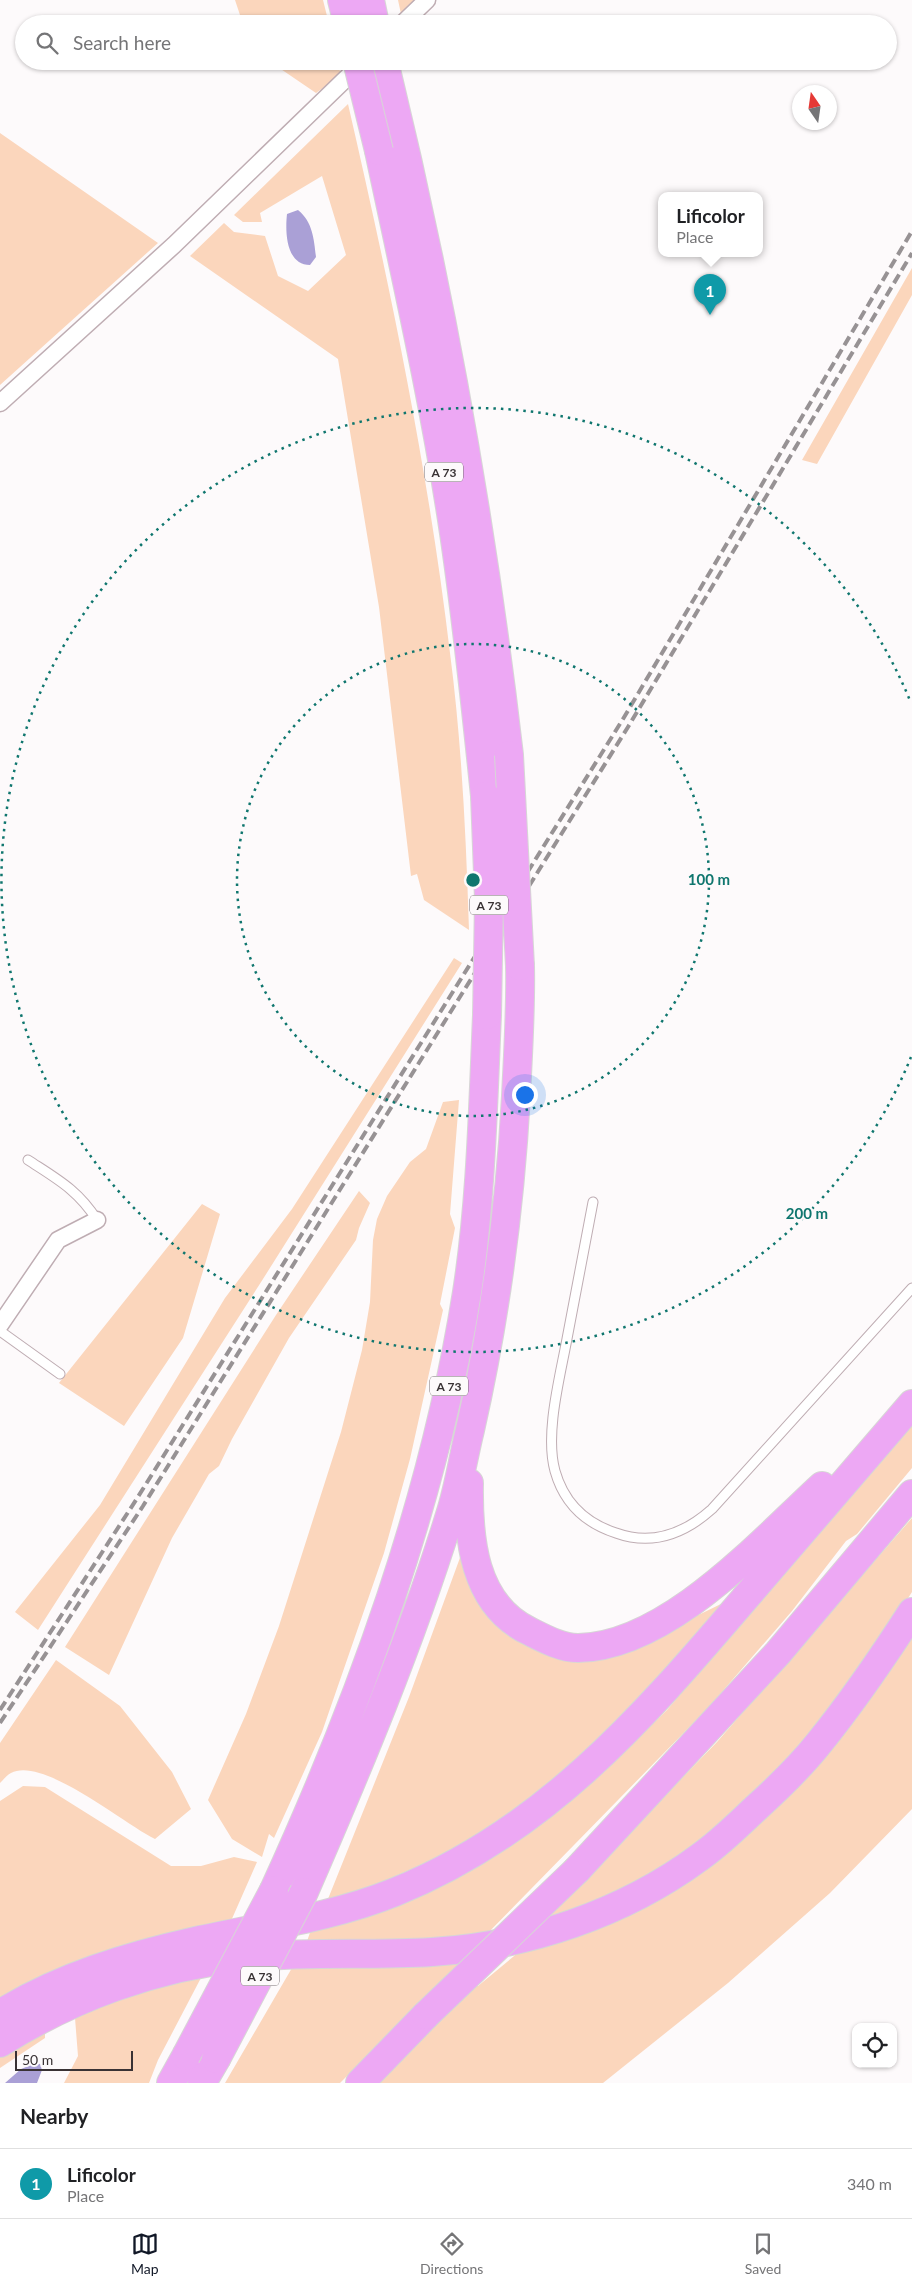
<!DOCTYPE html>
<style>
body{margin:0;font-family:Lato,sans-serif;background:#f6f6f6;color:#202124}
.controls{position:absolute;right:15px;bottom:15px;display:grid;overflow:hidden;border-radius:10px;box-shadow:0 1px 4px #0004}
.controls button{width:45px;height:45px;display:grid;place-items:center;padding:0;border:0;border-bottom:1px solid #e0e0e0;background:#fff;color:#202124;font:25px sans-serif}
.compass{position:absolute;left:792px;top:85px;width:45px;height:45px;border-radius:50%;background:#fff;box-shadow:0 1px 4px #0004;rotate:347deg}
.scale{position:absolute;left:15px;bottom:12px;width:118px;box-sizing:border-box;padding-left:5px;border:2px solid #393234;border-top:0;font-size:14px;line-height:18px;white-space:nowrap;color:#393234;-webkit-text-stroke:4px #fdfafb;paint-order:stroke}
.you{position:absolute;left:524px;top:1094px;width:18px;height:18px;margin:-12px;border:4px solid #fff;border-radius:50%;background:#1a73e8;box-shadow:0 0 0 8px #1a73e833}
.badge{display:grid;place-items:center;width:32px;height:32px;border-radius:50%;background:#111827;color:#fff;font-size:16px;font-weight:700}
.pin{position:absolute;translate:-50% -41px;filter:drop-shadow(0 1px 2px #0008)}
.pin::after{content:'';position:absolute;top:26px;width:18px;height:15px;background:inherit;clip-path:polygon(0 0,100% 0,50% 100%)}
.popup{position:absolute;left:658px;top:192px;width:105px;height:65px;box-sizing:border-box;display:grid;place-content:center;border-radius:10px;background:#fff;filter:drop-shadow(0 1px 4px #0005);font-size:16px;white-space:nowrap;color:#757577}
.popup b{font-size:19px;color:#202124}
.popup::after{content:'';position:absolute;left:50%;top:100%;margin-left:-10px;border:10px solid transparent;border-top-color:#fff}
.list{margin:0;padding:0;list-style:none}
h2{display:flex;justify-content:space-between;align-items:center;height:65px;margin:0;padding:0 20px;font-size:21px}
h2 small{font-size:16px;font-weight:400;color:#757577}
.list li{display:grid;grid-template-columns:32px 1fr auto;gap:15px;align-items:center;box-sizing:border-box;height:70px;padding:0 20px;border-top:1px solid #e0e0e0}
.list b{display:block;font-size:19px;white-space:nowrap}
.list p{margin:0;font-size:16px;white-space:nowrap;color:#757577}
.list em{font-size:16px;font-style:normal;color:#757577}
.icon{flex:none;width:28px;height:28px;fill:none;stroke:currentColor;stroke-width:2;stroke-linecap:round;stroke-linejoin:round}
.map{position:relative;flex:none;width:912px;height:2083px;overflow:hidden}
.search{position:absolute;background:#fff;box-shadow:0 1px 4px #0004;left:15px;right:15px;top:15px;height:55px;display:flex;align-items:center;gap:12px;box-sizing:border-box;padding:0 18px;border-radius:28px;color:#757577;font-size:19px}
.sheet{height:135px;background:#fff}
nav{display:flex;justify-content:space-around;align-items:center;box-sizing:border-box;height:70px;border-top:1px solid #e0e0e0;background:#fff;font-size:14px;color:#757577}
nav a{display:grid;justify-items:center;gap:2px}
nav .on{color:#111827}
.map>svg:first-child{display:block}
.green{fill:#fbd6bc}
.water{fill:#aaa0d6}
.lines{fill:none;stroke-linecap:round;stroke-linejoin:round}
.service-casing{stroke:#bfadb3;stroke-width:11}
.minor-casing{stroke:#bfadb3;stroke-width:19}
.motorway-casing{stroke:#d7d6d6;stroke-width:30}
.service{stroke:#fff;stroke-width:9}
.minor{stroke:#fff;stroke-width:16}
.motorway{stroke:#eda8f4;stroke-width:28}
.rail{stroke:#979294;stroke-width:4;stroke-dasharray:10 5;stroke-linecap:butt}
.motorway-bridge-casing{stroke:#d7d6d6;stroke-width:30;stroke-linecap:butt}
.motorway-bridge{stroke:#eda8f4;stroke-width:28}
.ring{fill:none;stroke:#0f766e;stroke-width:2.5;stroke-dasharray:2.5 5}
.labels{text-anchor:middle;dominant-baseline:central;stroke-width:4.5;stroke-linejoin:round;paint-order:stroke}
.shield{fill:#fdfafb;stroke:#746e70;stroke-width:1}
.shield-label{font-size:12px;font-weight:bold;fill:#393234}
.centre{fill:#0f766e;stroke:#fdfafb;stroke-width:2.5}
.ring-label{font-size:15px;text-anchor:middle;font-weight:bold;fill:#0f766e;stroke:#fdfafb;stroke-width:4.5;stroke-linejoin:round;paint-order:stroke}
</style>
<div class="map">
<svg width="912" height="2083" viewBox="0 0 912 2083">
<rect width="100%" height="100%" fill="#fdfafb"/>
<!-- green -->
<path class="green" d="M235,0H323L329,24H243Z
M398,0H416L401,14Z
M269,61H337L341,75L316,93Z
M348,104C390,286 428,468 450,653C462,745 466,838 469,930L424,900L417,874L411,876L379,607L338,359L190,256L224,223L234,232L265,236L278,276L308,291L346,255L322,176L260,213L262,222H243L234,215Z
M0,133L158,243L0,385Z
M912,268V295L817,464L802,460Z
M454,958L462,963L263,1279L38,1630L15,1612L100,1505L225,1298L292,1209Z
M459,1100L450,1214L455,1228L440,1304L443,1310L410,1459L384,1553L322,1732L274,1838L269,1834L262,1857L232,1839L208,1800L246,1714L279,1626L341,1432L362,1350L370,1302L373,1240L377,1219L387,1196L410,1162L426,1149L443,1102Z
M359,1191L370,1203L359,1228L356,1240L289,1338L232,1439L219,1466L209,1474L172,1538L109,1675L65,1647L276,1315Z
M202,1204L220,1214L183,1338L124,1426L59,1383Z
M912,1425V1468L857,1534L846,1541L792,1611L708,1708L483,1938L306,1944L312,1927L539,1825L599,1776L667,1710L850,1494Z
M912,1518V1592L832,1714L782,1772L667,1872L538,1926L717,1742Z
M461,1555L528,1642L678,1625L725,1602L602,1740L519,1809L455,1850L375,1885L328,1899L409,1697Z
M912,1630V1809L830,1893L728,1983L603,2083H376L476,1981L478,1986L519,1952L677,1886Z
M56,1660L120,1706L172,1772L191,1809L155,1839C124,1824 43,1756 11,1773C7,1775 3,1780 0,1783V1743Z
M23,1786L45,1787L171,1866H201L234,1857L257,1862L231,1921L0,2000V1801Z
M468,1955L340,2083H225L296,1961Z
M203,1974L158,2060L149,2083H64L78,2056L75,2018L78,2009Z
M45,2026V2038L0,2068V2050Z"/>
<!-- water -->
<path class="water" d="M298,210C313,222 314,240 316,257L310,265C286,265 285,232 287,214Z
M36,2063L40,2064L42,2070L37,2083H5L21,2069Z"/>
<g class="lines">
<!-- service casing -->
<g class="service-casing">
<path id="service" d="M28,1160C57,1179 78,1190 97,1220
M593,1202C584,1249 575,1297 566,1344C559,1381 545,1435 555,1471C564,1503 585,1523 616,1533C652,1546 684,1534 712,1509L912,1288
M0,1331L60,1374"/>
</g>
<!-- minor casing -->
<g class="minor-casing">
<path id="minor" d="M402,24L427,0
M0,403L174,245L363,62
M0,1325L58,1240L97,1220"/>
</g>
<!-- motorway casing -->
<g class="motorway-casing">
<path id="motorway" d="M342,0L348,24
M370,0L375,24
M384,61C440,290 482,521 509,755
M379,151C406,278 435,405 454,533C467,621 476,708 485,796
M469,1483C468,1538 473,1604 529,1631C543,1638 561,1648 578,1648C667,1647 760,1543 822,1486
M577,1870L778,1653L912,1494
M274,1890C361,1700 434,1500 467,1292C481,1202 483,1106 487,1015
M304,1892C358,1768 410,1644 450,1515C459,1487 463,1458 470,1430C495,1320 510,1209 516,1096C518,1053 521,1010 520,966
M0,2014C59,1977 129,1956 196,1941C263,1926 331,1918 395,1892C543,1832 640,1721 741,1603C798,1537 855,1471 912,1404
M0,2043C71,1998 155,1967 239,1958C303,1951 368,1956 432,1952C527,1946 623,1914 700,1857C720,1843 738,1825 756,1808C778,1788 800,1767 819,1743C853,1701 883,1657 912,1612
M171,2083L186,2056
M202,2083L216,2059
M360,2083L426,2015"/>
</g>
<!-- service -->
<use href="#service" class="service"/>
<!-- minor -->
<use href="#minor" class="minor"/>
<!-- motorway -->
<use href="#motorway" class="motorway"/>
<!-- rail -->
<path class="rail" d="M0,1710L136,1500L623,719L912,231
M0,1723L143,1506L628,727L912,253"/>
<!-- motorway-bridge casing -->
<g class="motorway-bridge-casing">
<path id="motorway-bridge" d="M357,61L379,151
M509,755L520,966
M485,796L489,900L487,1015
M426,2015L577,1870
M186,2056L274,1890
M216,2059L304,1892"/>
</g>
<!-- motorway-bridge -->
<use href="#motorway-bridge" class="motorway-bridge"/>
</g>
<!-- distance rings -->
<g class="ring">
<circle cx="473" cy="880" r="236"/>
<path d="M911 1057A472 472 0 1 1 911 703"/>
</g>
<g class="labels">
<!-- shield labels -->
<g class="shield">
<rect x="425" y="462.5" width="38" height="19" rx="4"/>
<rect x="470" y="895.5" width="38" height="19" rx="4"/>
<rect x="430" y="1376.5" width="38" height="19" rx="4"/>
<rect x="241" y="1966.5" width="38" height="19" rx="4"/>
</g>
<g class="shield-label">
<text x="444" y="472">A 73</text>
<text x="489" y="905">A 73</text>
<text x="449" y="1386">A 73</text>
<text x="260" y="1976">A 73</text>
</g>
</g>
<circle cx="473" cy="880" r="8" class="centre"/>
<g class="ring-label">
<text x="709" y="885">100 m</text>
<text x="807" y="1219">200 m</text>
</g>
</svg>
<div class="controls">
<button><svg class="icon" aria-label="locate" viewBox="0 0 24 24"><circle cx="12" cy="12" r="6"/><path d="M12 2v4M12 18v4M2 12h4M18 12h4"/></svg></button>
</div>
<svg class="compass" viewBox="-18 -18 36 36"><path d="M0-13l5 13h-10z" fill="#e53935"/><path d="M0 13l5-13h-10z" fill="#757577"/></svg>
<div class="scale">50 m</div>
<div class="you"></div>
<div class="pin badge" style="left:710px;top:315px;background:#0f9aa8">1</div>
<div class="popup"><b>Lificolor</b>Place</div>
<div class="search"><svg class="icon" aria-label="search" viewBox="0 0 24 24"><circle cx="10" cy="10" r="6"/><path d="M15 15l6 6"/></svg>Search here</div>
</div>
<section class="sheet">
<h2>Nearby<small></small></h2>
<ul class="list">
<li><span class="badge" style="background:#0f9aa8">1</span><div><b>Lificolor</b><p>Place</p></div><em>340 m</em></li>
</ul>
</section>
<nav>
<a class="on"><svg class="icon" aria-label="map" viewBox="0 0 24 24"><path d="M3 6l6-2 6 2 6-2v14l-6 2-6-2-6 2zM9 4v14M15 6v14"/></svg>Map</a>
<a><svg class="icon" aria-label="directions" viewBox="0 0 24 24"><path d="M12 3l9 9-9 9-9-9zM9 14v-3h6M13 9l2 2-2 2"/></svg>Directions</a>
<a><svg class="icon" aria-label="saved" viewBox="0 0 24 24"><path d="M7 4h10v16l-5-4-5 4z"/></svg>Saved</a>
</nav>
